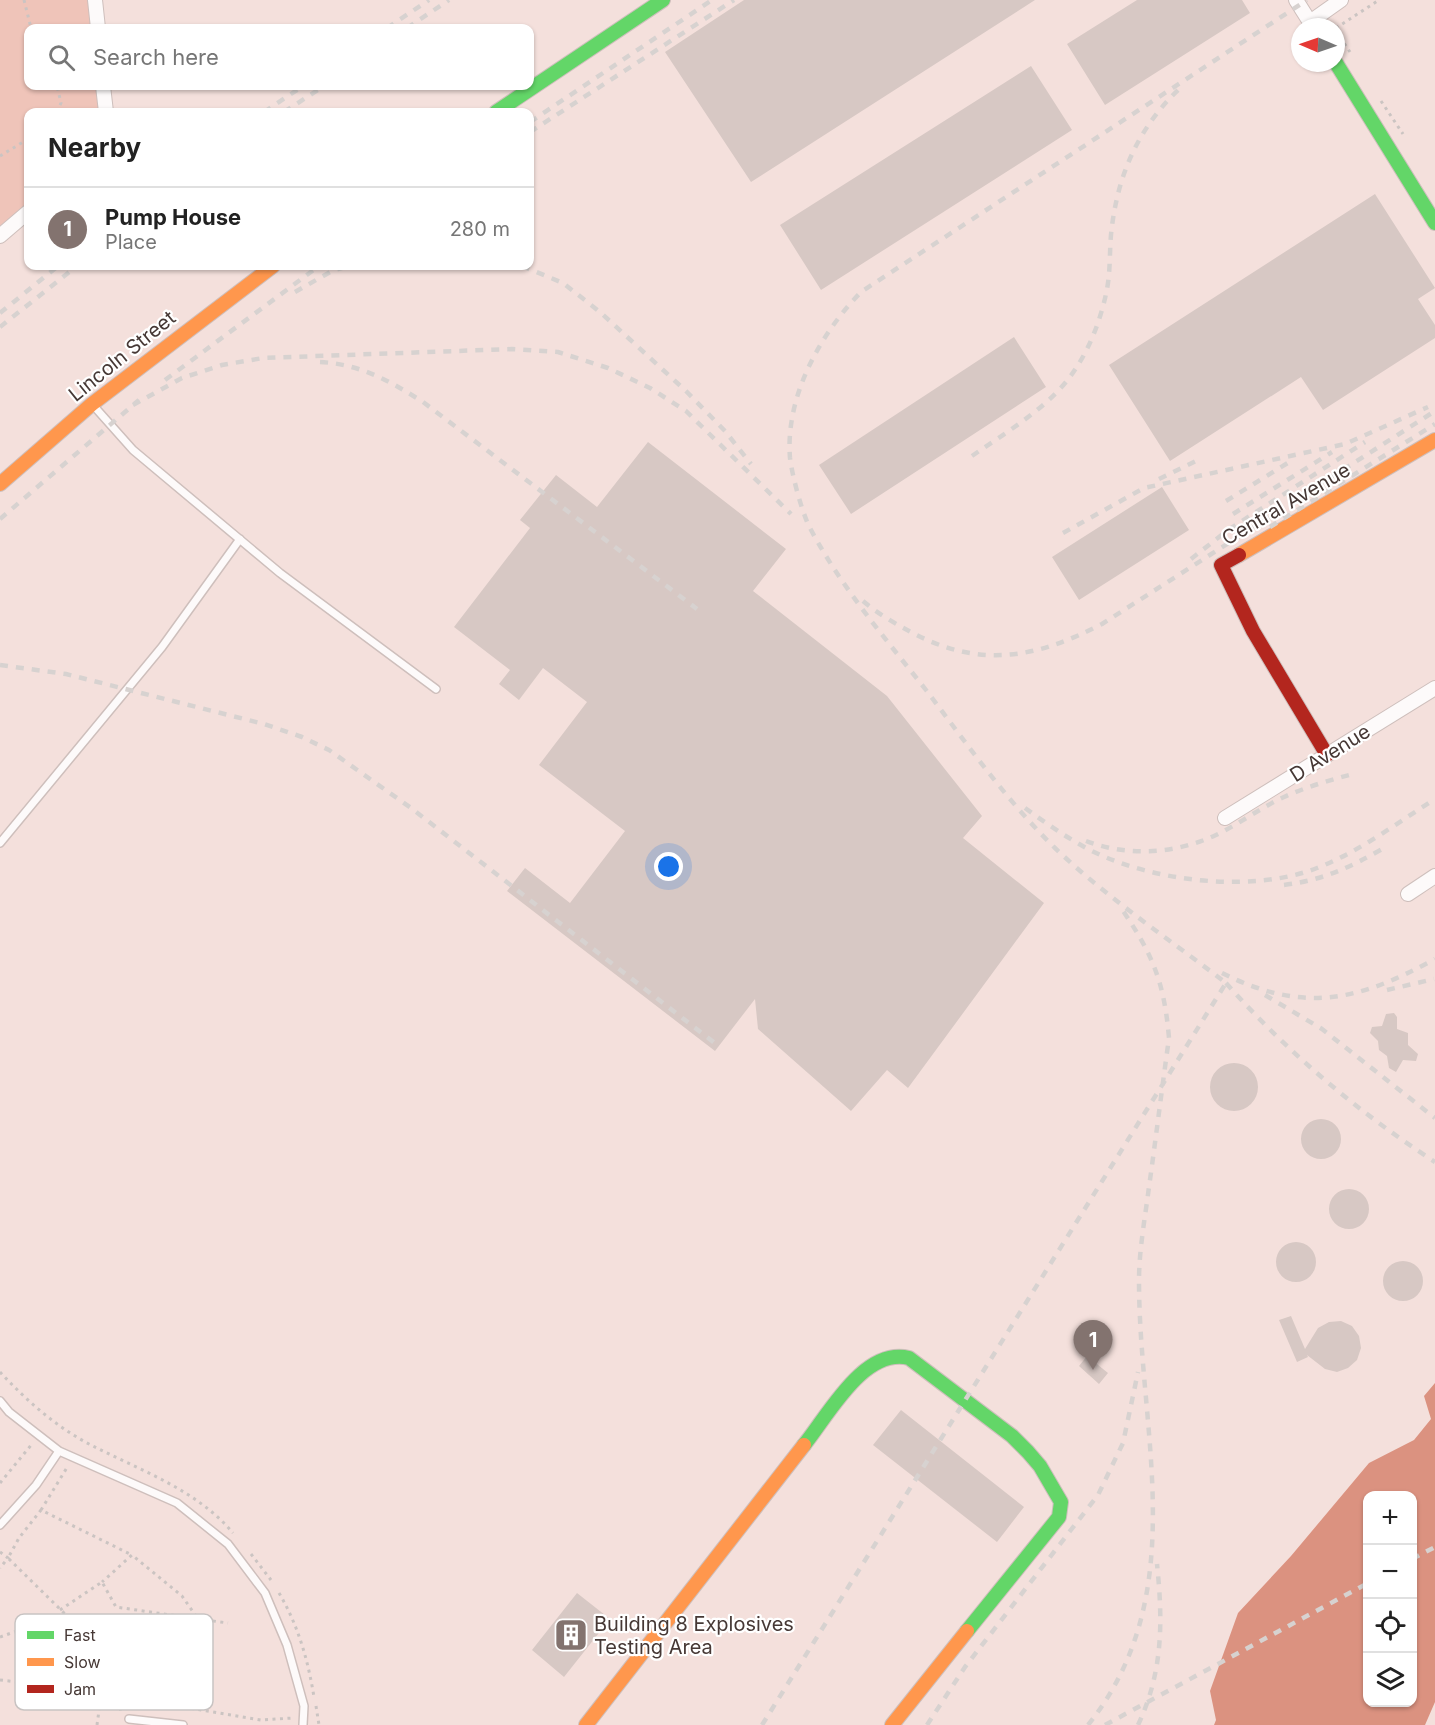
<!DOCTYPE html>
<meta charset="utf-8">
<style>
body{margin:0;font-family:Inter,sans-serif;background:#f2f2f2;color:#222}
.controls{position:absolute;right:18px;bottom:18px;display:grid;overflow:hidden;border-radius:12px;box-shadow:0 2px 4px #0004}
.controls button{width:54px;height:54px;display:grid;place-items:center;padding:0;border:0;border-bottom:2px solid #e0e0e0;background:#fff;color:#222;font:30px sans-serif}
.compass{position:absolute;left:1291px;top:18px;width:54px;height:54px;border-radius:50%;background:#fff;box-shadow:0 2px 4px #0004;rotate:272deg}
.you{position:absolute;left:669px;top:867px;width:21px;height:21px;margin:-15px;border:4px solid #fff;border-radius:50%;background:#1a73e8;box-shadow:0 0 0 9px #1a73e833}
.badge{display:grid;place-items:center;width:39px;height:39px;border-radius:50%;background:#83736f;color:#fff;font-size:20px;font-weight:700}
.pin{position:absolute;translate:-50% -50px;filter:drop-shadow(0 2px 3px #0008)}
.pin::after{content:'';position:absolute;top:32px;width:21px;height:18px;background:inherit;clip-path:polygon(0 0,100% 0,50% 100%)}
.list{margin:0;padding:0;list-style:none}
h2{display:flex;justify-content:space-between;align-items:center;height:78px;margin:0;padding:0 24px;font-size:26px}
h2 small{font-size:20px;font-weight:400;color:#767676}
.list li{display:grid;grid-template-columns:39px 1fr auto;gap:18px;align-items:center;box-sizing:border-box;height:84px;padding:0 24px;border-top:2px solid #e0e0e0}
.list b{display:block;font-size:22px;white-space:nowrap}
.list p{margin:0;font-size:20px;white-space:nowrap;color:#767676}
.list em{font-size:20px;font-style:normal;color:#767676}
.icon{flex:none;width:33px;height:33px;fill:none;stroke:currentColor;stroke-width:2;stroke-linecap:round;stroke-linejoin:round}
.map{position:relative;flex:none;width:1435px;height:1725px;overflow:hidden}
.search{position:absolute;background:#fff;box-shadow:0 2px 4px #0004;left:24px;top:24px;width:510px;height:66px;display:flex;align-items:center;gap:15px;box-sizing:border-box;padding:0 21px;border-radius:12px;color:#767676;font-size:22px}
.panel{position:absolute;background:#fff;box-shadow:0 2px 4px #0004;left:24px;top:108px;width:510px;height:162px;border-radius:12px}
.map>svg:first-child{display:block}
.green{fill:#efc4b9}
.water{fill:#db9280;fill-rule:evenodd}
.building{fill:#d7c8c4}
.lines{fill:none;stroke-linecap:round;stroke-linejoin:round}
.lane-casing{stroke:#cebfbc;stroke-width:10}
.street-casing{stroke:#cebfbc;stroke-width:16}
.fast-casing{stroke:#cebfbc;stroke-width:16}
.slow-casing{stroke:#cebfbc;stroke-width:16}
.jam-casing{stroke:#cebfbc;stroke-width:16}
.path{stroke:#cbc4c2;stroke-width:3;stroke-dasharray:3 4.5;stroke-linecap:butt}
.lane{stroke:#fdfafa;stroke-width:7}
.street{stroke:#fdfafa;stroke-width:14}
.fast{stroke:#63d668;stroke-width:14}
.slow{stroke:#ff974d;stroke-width:14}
.jam{stroke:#b3261e;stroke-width:14}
.rail{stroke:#d7d2d0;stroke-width:4.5;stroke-dasharray:8 8;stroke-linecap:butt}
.labels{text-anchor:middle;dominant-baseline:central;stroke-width:4.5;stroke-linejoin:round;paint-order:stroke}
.street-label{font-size:20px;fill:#463835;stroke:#fff}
.poi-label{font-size:20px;fill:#463835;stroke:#fff;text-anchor:start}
.key{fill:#fff;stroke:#c8c3c2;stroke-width:1.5}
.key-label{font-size:16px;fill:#463835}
</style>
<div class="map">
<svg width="1435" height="1725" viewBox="0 0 1435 1725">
<rect width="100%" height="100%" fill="#f4e0dc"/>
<!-- green -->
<path class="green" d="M0,0H93L96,28H28V86H102L105,112H28V203L0,226Z"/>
<!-- water -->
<path class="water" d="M1435,1383V1702L1425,1725H1214L1216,1720L1210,1691L1238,1613L1291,1556L1369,1463L1414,1440L1431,1419L1424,1396ZM1368,1496H1412V1702H1368Z"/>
<!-- building -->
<path class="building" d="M744,0H1035L751,182L665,52Z
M1137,0H1242L1250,13L1105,105L1067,44Z
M1031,66L1072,130L821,290L780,225Z
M1375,194L1435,288L1418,299L1435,325V338L1323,410L1301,377L1170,461L1109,365Z
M1014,337L1046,387L851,514L819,465Z
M648,442L786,549L753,591L887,696L982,816L963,838L1044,903L908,1088L887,1070L851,1111L758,1029L755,999L715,1051L507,891L525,868L570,903L625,831L539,765L587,702L543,668L519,700L499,684L510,670L454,627L530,528L520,520L556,475L597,507Z
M1162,487L1189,530L1079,600L1052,557Z
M1394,1013L1397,1017V1029L1408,1033V1045L1418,1054L1416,1061L1403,1060L1396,1072L1389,1068L1387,1056L1379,1050L1378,1041L1370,1033L1372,1027L1382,1026L1386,1014Z
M1210 1087a24 24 0 1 1 48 0a24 24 0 1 1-48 0Z
M1301 1139a20 20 0 1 1 40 0a20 20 0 1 1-40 0Z
M1329 1209a20 20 0 1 1 40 0a20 20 0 1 1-40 0Z
M1276 1262a20 20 0 1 1 40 0a20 20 0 1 1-40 0Z
M1383 1281a20 20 0 1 1 40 0a20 20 0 1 1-40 0Z
M1291,1316L1305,1349L1318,1328L1329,1322L1341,1321L1352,1326L1359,1336L1361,1348L1357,1360L1348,1368L1337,1372L1325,1369L1307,1355L1308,1357L1297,1362L1279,1320Z
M1087,1356L1108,1373L1099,1384L1079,1366Z
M901,1410L1024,1507L997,1542L873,1445Z
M577,1593L610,1619L564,1677L532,1650Z"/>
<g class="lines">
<!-- lane casing -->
<g class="lane-casing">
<path id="lane" d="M92,404L133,450L280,573L436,689
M0,843L162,647L240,539
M0,1401L9,1412L59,1451L36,1485L0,1525
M59,1451L177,1503L228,1544L265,1593L287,1645L304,1706L303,1725
M129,1719L183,1725"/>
</g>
<!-- street casing -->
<g class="street-casing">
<path id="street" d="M95,0L98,28
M1296,0L1313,27
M1310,22L1341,0
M103,86L106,112
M0,236L28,212
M1225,818L1435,688
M1408,894L1435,876"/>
</g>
<!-- fast casing -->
<g class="fast-casing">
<path id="fast" d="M1336,63L1435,223
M496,112L663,0
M804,1445C829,1414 864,1347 909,1358L1012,1436L1028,1452L1040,1466L1061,1502L1059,1517L967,1631"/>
</g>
<!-- slow casing -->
<g class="slow-casing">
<path id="slow" d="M0,484L92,404L273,266
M1239,555L1435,440
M586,1725L804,1445
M892,1725L967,1631"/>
</g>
<!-- jam casing -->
<g class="jam-casing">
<path id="jam" d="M1239,555L1221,565L1253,631L1327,755"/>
</g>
<!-- path -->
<path class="path" d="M24,0L31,28
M1336,28L1379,0
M1336,31L1350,52
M1381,101L1403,134
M57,112L61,103L57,86
M0,156L28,139
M0,1372C26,1400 55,1426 89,1444C139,1470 196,1489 233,1533
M0,1483L32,1444
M41,1510L68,1466
M0,1552L8,1558L0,1568
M251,1554L271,1580
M279,1593C298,1625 308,1660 314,1697
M60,1610L102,1582L116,1607L198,1619L182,1596L132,1555L102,1582
M198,1619L228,1623
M0,1637L65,1614
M0,1680L99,1691
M101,1696L110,1692L117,1696L121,1712
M117,1696L261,1720L293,1718
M316,1706L319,1725
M97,1725L101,1696L84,1646L65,1614L8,1558L19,1538L41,1510L132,1555"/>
<!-- lane -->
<use href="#lane" class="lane"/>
<!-- street -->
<use href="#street" class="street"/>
<!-- fast -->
<use href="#fast" class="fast"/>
<!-- slow -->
<use href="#slow" class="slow"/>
<!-- jam -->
<use href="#jam" class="jam"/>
<!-- rail -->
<path class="rail" d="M387,28L429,0
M407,28L449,0
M264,112L303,86
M284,112L324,86
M530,122L712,0
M530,132L734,0
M522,266L563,283L600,312L686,391L725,431L751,464
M295,292L332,271L349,266
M0,313L58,266
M0,327L77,266
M320,362C360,364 390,381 423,402L697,609
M165,380L319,266
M133,405L182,378L222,365L263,358L512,349L558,352L608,368L650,388L686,411L791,514
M972,456C1009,430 1054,405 1078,365C1092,343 1102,315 1107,289C1111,268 1109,247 1112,226C1119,172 1139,128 1178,90
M1159,479L1202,458
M1226,501L1291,461
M1233,514L1332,452
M0,519L139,400
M1270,527L1435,424
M1063,533L1144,488L1345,444L1428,407
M1191,559L1228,530L1365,442
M863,601C877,613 894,623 909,631C979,669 1034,659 1102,624L1435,411
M0,665L66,674L264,724L302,737L329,750L411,808L716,1044
M1025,808C1047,824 1070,840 1094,852C1156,882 1253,893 1317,868C1359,852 1397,823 1435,799
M1086,841C1128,857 1175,854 1216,835C1239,824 1260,808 1284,797C1306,787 1330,780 1353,774
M1284,885C1323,880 1349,868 1384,848
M1222,973C1304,1014 1358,1001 1435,959
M1226,983C1287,1052 1358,1112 1435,1162
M1387,990L1434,979
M1265,995L1322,1029L1435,1118
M1412,1559L1435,1547
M762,1725L1226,983C1169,939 1107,898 1055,848C1006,800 967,744 926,690C885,638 841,587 810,528C802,513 792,475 790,458C785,397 820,334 861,292L1307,0
M927,1725L965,1667L1098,1495L1123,1443L1138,1372
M1088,1725C1193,1594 1139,1433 1139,1281C1139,1250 1145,1218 1149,1187C1156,1137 1162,1088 1169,1038C1164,980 1152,953 1119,905
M1105,1725L1368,1583
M1138,1725C1163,1672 1163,1622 1157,1564"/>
</g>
<!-- icons -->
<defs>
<g id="building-square" transform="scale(1.725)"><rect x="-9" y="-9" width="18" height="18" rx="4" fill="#83736f" stroke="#fff"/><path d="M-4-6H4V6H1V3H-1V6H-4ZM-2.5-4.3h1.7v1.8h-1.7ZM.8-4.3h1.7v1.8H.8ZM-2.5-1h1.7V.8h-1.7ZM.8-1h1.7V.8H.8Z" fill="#fff"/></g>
</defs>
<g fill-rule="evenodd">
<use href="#building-square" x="571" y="1635"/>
</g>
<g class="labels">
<!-- street labels -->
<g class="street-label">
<text transform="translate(122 356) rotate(-39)">Lincoln Street</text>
<text transform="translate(1286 504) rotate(-30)">Central Avenue</text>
<text transform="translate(1330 753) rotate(-32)">D Avenue</text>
</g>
<!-- poi labels -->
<g class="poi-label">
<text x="594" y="1624">Building 8 Explosives<tspan x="594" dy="23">Testing Area</tspan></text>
</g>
</g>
<!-- legend -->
<rect x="15" y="1614" width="198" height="96" rx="9" class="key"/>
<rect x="27" y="1631" width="27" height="8" fill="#63d668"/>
<rect x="27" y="1658" width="27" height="8" fill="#ff974d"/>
<rect x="27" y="1685" width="27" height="8" fill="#b3261e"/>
<g class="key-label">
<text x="64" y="1641">Fast</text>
<text x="64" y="1668">Slow</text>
<text x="64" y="1695">Jam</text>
</g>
</svg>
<div class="controls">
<button>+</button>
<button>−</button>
<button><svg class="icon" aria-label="locate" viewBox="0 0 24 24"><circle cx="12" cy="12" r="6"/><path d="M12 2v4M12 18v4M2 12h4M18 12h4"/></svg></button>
<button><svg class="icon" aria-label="layers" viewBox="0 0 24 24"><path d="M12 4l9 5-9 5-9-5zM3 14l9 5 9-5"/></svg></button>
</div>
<svg class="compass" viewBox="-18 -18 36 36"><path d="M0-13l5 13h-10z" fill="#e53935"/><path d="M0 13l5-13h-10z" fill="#767676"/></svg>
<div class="you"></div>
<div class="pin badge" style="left:1093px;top:1370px">1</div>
<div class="search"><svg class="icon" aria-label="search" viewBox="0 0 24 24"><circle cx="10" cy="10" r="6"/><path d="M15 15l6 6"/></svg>Search here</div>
<section class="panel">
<h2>Nearby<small></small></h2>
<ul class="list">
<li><span class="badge">1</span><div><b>Pump House</b><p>Place</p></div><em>280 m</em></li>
</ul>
</section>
</div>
